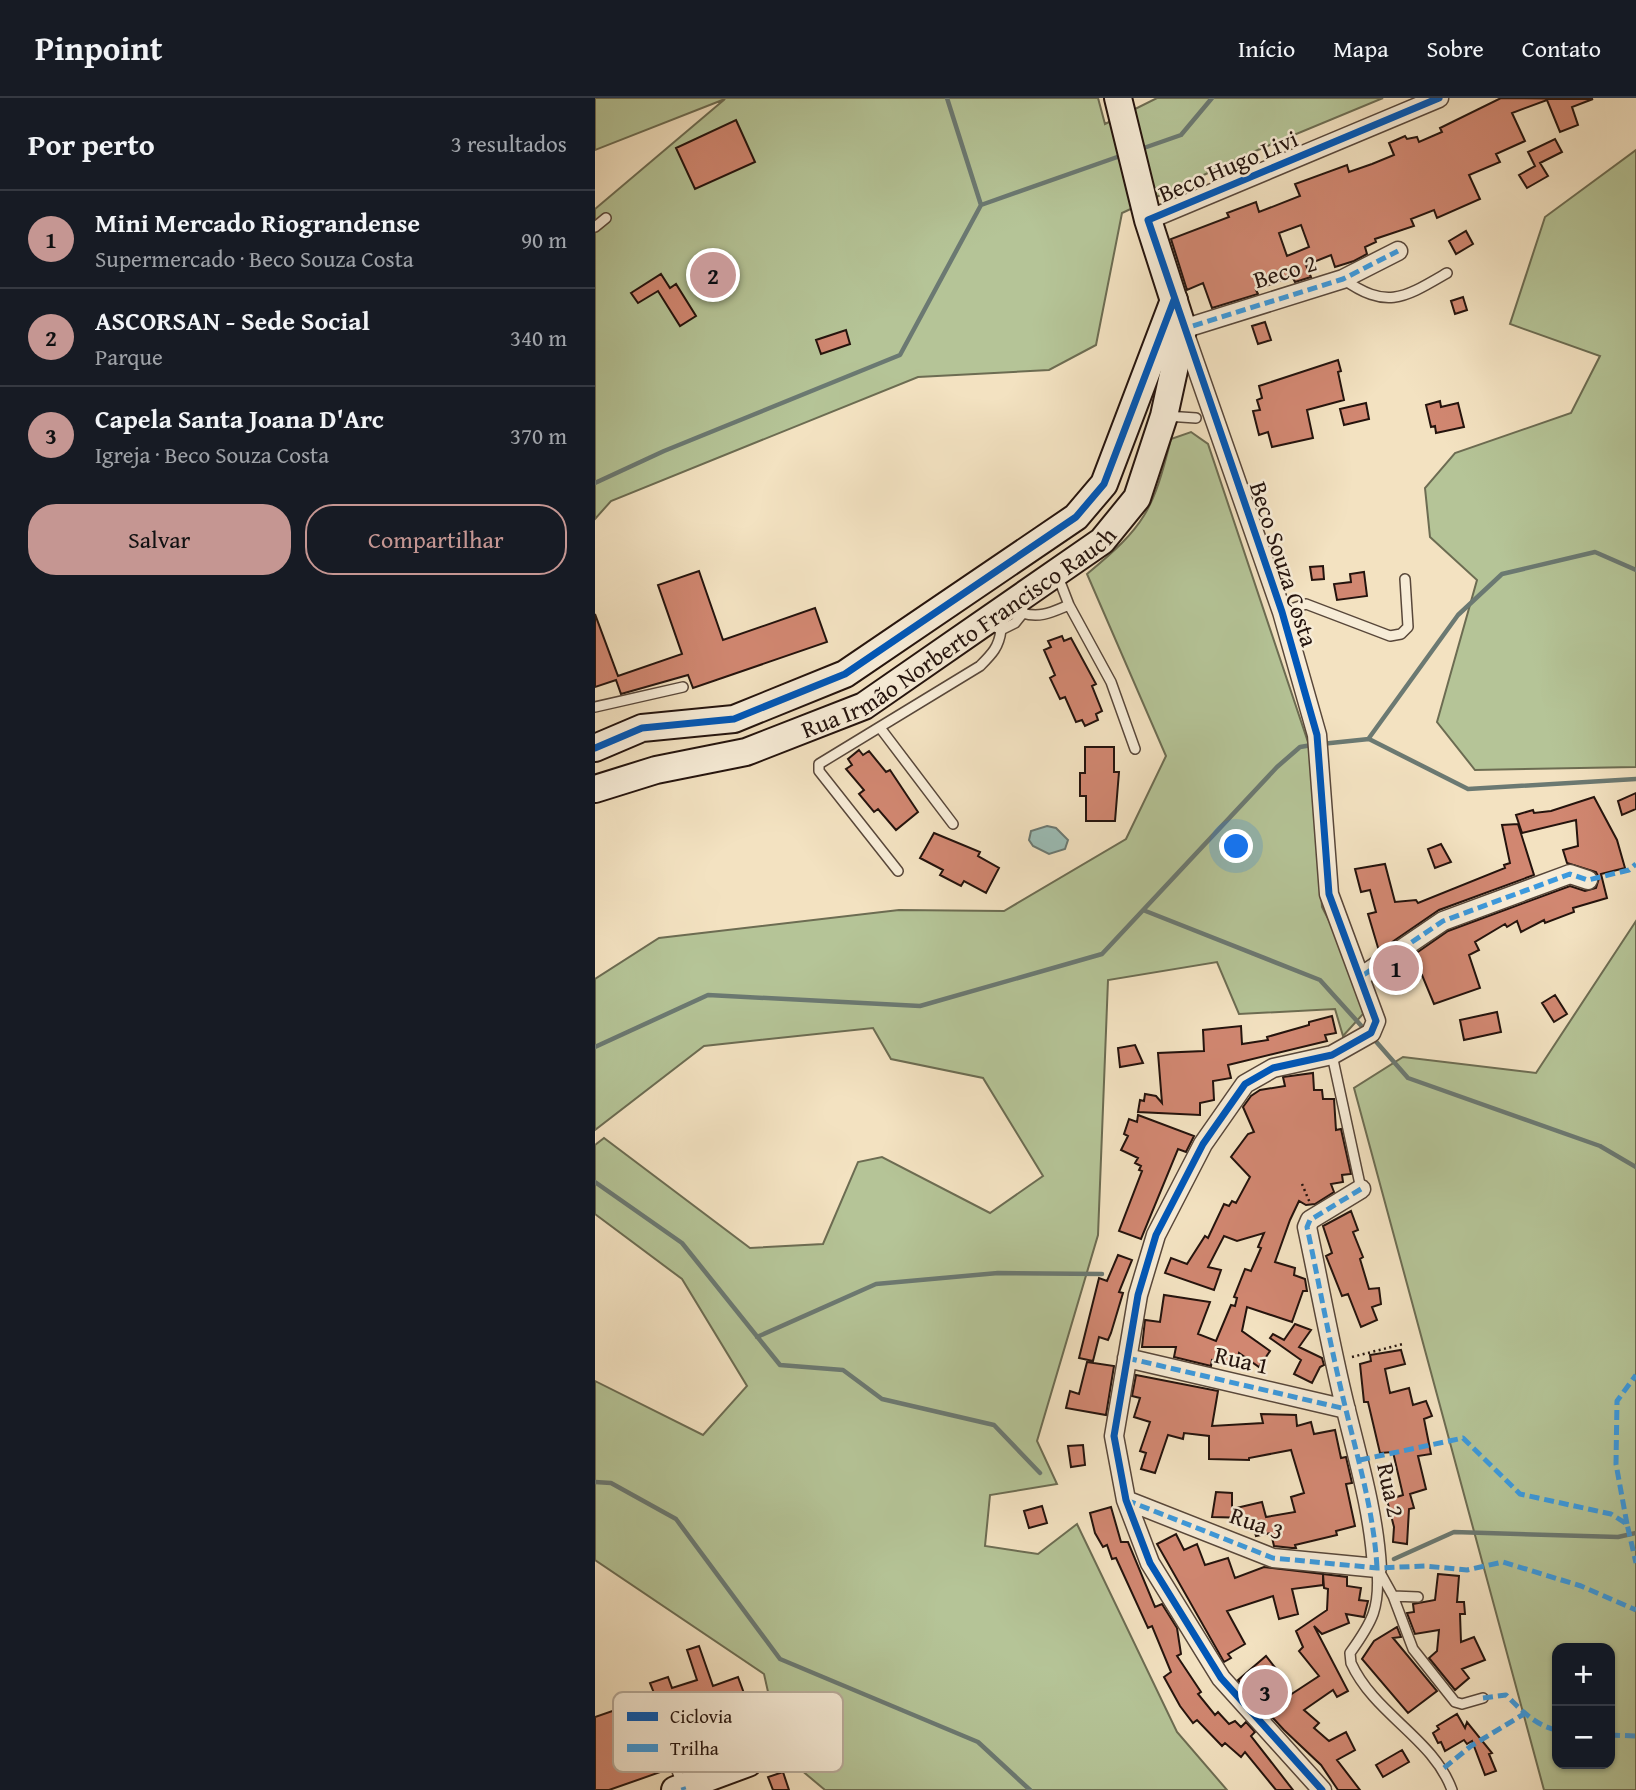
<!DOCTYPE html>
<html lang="pt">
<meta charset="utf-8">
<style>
body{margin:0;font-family:"Gentium Book Plus",serif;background:#242831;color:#f1f3f6}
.controls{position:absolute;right:21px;bottom:21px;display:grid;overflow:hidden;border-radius:14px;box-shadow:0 2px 5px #0004}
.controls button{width:63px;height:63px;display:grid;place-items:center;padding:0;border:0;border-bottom:2px solid #363941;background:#171b24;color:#f1f3f6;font:35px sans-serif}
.you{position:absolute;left:642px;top:749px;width:24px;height:24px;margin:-18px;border:5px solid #fff;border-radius:50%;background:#1a73e8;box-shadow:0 0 0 10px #1a73e833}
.badge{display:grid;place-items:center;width:46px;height:46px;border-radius:50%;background:#c59692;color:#111;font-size:23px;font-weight:700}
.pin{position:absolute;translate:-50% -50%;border:4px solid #fff;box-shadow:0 2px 7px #0006}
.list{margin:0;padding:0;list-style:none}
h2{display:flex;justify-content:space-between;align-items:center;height:91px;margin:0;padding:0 28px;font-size:30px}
h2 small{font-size:23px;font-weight:400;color:#9ea1a6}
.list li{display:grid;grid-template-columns:46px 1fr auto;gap:21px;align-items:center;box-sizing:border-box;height:98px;padding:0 28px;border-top:2px solid #363941}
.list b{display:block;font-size:26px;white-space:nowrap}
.list p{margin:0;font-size:23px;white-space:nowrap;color:#9ea1a6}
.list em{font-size:23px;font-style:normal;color:#9ea1a6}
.actions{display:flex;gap:14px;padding:21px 28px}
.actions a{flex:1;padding:16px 0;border:2px solid #c59692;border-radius:28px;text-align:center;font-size:24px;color:#c59692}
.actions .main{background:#c59692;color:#111}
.map{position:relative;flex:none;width:1041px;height:1692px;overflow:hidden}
header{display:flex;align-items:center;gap:42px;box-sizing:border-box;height:98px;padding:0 35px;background:#171b24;border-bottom:2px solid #363941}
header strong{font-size:33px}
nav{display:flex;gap:38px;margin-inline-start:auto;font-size:24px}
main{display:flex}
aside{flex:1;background:#171b24}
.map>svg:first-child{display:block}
.green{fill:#b5c497;stroke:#6c6c52;stroke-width:2;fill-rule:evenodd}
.water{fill:#9bbdb6;stroke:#6b7972;stroke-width:2}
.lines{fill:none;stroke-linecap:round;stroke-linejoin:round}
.stream{stroke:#6b7972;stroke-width:4.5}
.building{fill:#d18771;stroke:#24130d;stroke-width:2;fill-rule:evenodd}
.lane-casing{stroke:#58473a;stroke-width:12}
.street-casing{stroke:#58473a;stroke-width:21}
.secondary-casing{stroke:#24130d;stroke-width:30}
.path{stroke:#24130d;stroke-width:2.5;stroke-dasharray:2 3.5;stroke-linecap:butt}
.lane{stroke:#f7ecd7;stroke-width:9}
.street{stroke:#f7ecd7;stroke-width:18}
.secondary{stroke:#f7ecd7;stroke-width:26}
.quiet{stroke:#3c9ade;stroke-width:5;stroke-dasharray:10 5;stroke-linecap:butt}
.cycleway-casing{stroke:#f7ecd7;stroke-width:11}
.cycleway{stroke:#0057b8;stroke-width:7}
.labels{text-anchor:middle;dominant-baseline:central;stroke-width:5;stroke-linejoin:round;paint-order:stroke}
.street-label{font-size:24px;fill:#24130d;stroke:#f7ecd7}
.key{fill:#f7ecd7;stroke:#b8ab9a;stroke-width:2}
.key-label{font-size:19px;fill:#24130d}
</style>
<header>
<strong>Pinpoint</strong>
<nav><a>Início</a><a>Mapa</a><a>Sobre</a><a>Contato</a></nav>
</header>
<main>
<aside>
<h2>Por perto<small>3 resultados</small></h2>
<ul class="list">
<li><span class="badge">1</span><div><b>Mini Mercado Riograndense</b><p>Supermercado · Beco Souza Costa</p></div><em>90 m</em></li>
<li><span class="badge">2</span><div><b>ASCORSAN - Sede Social</b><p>Parque</p></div><em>340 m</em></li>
<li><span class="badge">3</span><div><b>Capela Santa Joana D'Arc</b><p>Igreja · Beco Souza Costa</p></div><em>370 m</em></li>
</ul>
<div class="actions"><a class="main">Salvar</a><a>Compartilhar</a></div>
</aside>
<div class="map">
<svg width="1041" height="1692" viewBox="0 0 1041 1692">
<rect width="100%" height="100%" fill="#f3e2c1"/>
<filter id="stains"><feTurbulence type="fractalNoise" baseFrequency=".00286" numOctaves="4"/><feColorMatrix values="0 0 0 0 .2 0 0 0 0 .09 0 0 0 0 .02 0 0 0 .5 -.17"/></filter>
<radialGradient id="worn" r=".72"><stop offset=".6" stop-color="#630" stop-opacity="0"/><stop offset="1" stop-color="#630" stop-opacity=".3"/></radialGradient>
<!-- green -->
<path class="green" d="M0,0H503L510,26L562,0H788L658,54L527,115L501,247L454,272L323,279L16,403L0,421V111L130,1L0,52Z
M1041,52V669L880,672L842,624L882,482L835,439L830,390L860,355L976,315L1005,258L915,226L950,119Z
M596,334L613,346L717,656L727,809L762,877L768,916L748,938L740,911L644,916L622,864L513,882L503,1137L442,1343L462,1386L395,1397L390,1448L443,1456L482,1426L582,1634L632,1692H230L187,1656L169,1576L0,1462V1283L108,1337L152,1288L87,1181L0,1116V1047L9,1040L155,1150L228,1146L263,1064L287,1059L395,1115L448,1078L388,980L296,961L278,930L109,948L0,1032V881L64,840L304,812L409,813L531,741L571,658L492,476C550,428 558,413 576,341Z
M1041,823V1692H949L759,990L808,959L941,975ZM962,1550H1015V1666H962Z"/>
<!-- water -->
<path class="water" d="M452,728L461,730L473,742L470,751L454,756L438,748L434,742L436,733Z"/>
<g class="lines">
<!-- stream -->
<path class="stream" d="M352,0L386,107
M543,52L586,37L617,0
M0,385L69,353L305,257L386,107L528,57
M774,640L863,517L907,476L1000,454L1041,472
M726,646L774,641L873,691L1041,681
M548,812L725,882L771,933
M777,939L813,980L1005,1048L1041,1069
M0,949L113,897L325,908L507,856L682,669L705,649L717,647
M0,1084L87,1145L185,1267L248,1272L287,1301L399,1327L445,1375
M162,1239L281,1186L403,1175L507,1176
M0,1384L16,1385L81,1421L185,1561L383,1644L435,1692
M799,1461L859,1434L1023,1439L1041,1435"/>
</g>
<!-- building -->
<path class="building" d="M906,0L998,1L977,9L983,27L965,34L952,2L917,15L930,43L901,56L905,64L874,77L885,101L842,120L839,112L816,121L819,128L780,141L781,144L770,149L772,156L759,163L740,169L736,157L711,167L716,179L700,184L697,178L661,192L663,196L617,210L608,185L592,192L576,141L634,119L632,115L661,104L664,114L705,98L700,86L752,67L754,74L777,66L799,57L794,45L810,38L812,41L822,39L824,44L847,34L845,30ZM706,127L714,149L692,158L684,135Z
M141,22L160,64L100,91L81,50Z
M960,41L967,54L945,65L953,78L932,90L924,77L940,68L933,54Z
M871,133L878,146L861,156L854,143Z
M66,176L75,190L81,186L101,218L85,228L63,193L43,205L36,195Z
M868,199L872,212L860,216L856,203Z
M670,224L676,242L663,246L657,228Z
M251,232L255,246L226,256L221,242Z
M743,262L746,273L743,274L749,302L712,312L718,340L677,349L673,334L664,337L658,313L665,312L662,302L667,300L664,288Z
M845,303L846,309L863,305L869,329L841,335L840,328L836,329L831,307Z
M771,305L774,321L749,327L745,311Z
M728,468L729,481L717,482L715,469Z
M104,473L128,542L220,510L232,544L98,590L93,577L26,596L21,582L0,589V516L23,578L87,556L63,487Z
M769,474L772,498L742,502L739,486L756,484L755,476Z
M467,538L469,543L476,540L501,586L497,588L507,613L501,616L503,622L490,628L487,622L481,624L470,599L465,601L455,580L460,577L449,552L456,549L453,543Z
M490,649H519V674H524L520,723H491V698H485V675H490Z
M264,652L268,657L274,653L291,674L295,672L323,714L301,732L283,711L279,714L264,696L269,692L251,671L257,667L253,661Z
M1041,695V711L1027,717L1023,703Z
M999,699L1022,742L1030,770L1006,776L1012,800L978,810L979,814L950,825L949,822L926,834L922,823L912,829L910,826L880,844L884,852L874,857L885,890L839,906L827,877L805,887L797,872L853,833L975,788L990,793L1001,790L1004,780L1001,774L972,765L968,752L983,748L981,722L927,735L921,717L938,712L939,715L956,713Z
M923,726L939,777L844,812L784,853L773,816L781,814L775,792L766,794L760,771L790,766L800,804L821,802L823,805L910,770L909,767L915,765L907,727Z
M339,735L385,754L383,758L404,770L391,795L369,783L366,788L345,777L348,772L325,760Z
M846,746L856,764L840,770L833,751Z
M960,897L972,916L959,924L947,905Z
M902,914L906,934L869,942L865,922Z
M737,918L741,935L730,937L732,943L633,967L636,980L618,983L619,1002L605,1005V1017L543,1014L545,1002L549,1003L550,996L561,998L567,1005L563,955L609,953L608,932L646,928L647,946L673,942L672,939L714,927V924Z
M540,947L548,965L525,969L523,950Z
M718,975L719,992H727L728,1001H739L741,1032L746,1031L756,1076L747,1077L748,1084L736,1086L739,1094L720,1106L711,1107L704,1103L695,1122L680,1164L700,1170L699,1177L710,1181L712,1193H708L697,1224L652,1209L647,1233L675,1253L664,1269L644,1255L642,1266L617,1262L616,1268L579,1259L581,1249H547L550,1222L565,1224L569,1197L615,1204L603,1236L621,1243L636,1207L640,1208L642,1200L639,1199L650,1171L656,1173L666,1150L663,1149L669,1135L642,1143L629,1138L613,1169L626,1172L619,1192L570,1175L576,1160L592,1166L610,1138L613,1140L629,1106L634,1108L637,1103L641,1105L655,1079L636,1059L653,1036L659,1034L648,1009L656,998L665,992L690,988L688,979Z
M543,1017L599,1038L591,1054L583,1051L546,1141L524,1133L547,1073L544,1072L546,1068L540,1065L543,1060L526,1052L533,1038L529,1036L534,1021L542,1024Z
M756,1113L763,1132L758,1134L768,1159L765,1161L774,1191L784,1190L786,1206L777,1209L782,1222L766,1229L753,1196L747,1198L731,1158L737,1155L728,1128Z
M523,1157L537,1162L524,1194L528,1195L516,1235L513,1242L504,1239L498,1263L484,1260L504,1180L512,1183Z
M700,1226L716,1232L704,1249L727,1260L729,1267L725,1269L717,1285L699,1276L706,1262L675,1240L678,1236L689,1242Z
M806,1252L810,1266L790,1271L795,1295L814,1290L818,1307L831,1303L837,1318L829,1321L836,1356L823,1358L831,1391L815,1396L819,1410L814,1411L812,1446L798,1444L799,1429L792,1402L808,1397L798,1354L785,1355L773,1304H769L765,1266L776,1263L775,1257Z
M492,1264L519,1268L511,1317L471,1310L475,1293L484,1296Z
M541,1277L623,1293L617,1328L668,1325L666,1316L701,1317L702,1328L716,1324L719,1336L740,1332L746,1360L751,1359L757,1385L751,1386L760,1428L741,1433L742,1437L700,1447L701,1450H697L679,1448L676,1435L661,1438L656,1420L617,1419L621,1394L637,1395V1411L667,1404L671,1419L700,1414L696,1399L709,1395L696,1352L654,1360V1362L614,1361V1338L589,1335L588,1341L573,1337L560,1375L546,1371L551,1355L545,1353L555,1324L539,1319L545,1300L537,1298Z
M488,1347L490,1367L476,1369L473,1348Z
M447,1408L452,1425L434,1430L429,1413Z
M516,1409L526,1444H533L560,1509L567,1506L582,1530L586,1556L582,1558L606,1594L603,1596L620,1617L623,1614L634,1626L640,1623L646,1629L651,1624L660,1634L656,1638L698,1692H681L650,1654L646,1659L630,1645L627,1648L602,1622L598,1625L585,1608L569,1579L576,1574L557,1528L553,1530L521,1460L517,1461L512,1447L508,1449L500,1435L495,1415Z
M581,1436L589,1452L602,1446L610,1467L633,1460L640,1480L669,1469L728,1476V1487L697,1491L703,1516L684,1521L678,1498L632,1513L650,1546L633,1556L636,1560L629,1564L562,1446Z
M728,1476L752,1479V1488L766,1490L764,1502L773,1503L769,1519L751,1516L754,1525L727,1536L719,1528L753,1593L742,1599L738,1592L709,1612L724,1625L719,1630L734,1643L751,1634L760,1652L742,1662L765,1692H743L726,1667L689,1632L643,1582L671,1558L682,1572L675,1577L692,1599L724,1578L704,1553L708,1549L701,1533L732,1512L733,1491L729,1490Z
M843,1476L864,1478L862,1504H869L870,1516H865L866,1544L879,1539L890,1562L867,1571L874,1580L860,1592L834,1560L842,1553L844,1532L820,1536L812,1515L819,1514L818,1506L840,1502Z
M802,1529L806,1539L798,1540L842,1593L813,1615L767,1561L779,1543Z
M104,1548L118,1588L143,1579L154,1609L138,1615L148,1646L87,1666L74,1630L86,1626L74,1595L61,1600L55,1585L73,1579L77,1590L102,1582L92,1552Z
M52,1601L74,1671L14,1692H0V1619Z
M862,1616L870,1630L872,1624L897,1655L894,1656L901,1673L890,1677L877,1643L872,1646L869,1642L850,1653L846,1644L843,1645L838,1635L844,1631L842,1628Z
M807,1652L814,1664L788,1679L781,1667Z
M188,1674L194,1692H178L173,1679Z"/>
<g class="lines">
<!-- lane casing -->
<g class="lane-casing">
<path id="lane" d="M0,129L11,120
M748,181C792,212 809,200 852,175
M571,318L601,320
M462,476L474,507
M427,504L428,515C445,521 459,513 474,507L516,584L540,651
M687,514L711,506L795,538L806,536L813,529L810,481
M406,532L420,525L428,515
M0,609L88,589
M286,631L358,726
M303,773L224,673V666L385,568C397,556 404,549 406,532L395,526
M737,957L766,1091
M782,1470C785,1510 778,1523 755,1555L756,1565C780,1617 838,1640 857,1692
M783,1471L798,1498L818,1551L860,1604L867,1606L888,1600
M798,1498L823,1499
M61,1613L87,1687"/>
</g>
<!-- street casing -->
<g class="street-casing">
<path id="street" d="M553,122L844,0
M767,878L848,823L975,776L993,782
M532,1260L751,1311
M531,1402L678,1460L782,1470C779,1416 764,1365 751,1312C736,1252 725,1190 712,1129L715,1122L766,1091
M727,1692L626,1580L555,1465L531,1402L519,1338L543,1197L561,1137L608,1046L650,986L678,970L737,957L776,935L781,923L734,796L722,637L687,514L588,231L748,181L803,153"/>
</g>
<!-- secondary casing -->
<g class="secondary-casing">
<g id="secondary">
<path d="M0,650L47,630L139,621L250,576L481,419L509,386L579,202"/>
<path id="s1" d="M0,691L61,672L151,654L269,608L507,443L542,400L569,318L588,231L553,122L523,0"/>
<path d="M80,1692L153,1665"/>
</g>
</g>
<!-- path -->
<path class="path" d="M707,1086L715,1105
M757,1259L808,1246"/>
<!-- lane -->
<use href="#lane" class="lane"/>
<!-- street -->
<use href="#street" class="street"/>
<!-- secondary -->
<use href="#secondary" class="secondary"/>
<!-- quiet -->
<path class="quiet" d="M590,235L588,231L748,181L803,153
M767,878L848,823L975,776L993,782L1034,772L1041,766
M766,1091L715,1122L712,1129C725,1190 736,1252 751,1312C764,1365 779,1416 782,1470
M532,1260L751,1311
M765,1362L868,1340L925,1396L1016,1416L1032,1426L1041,1465
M531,1402L678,1460L782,1470L830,1468L872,1472L908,1464L986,1488L1041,1512
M1032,1426L1021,1366L1022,1303L1041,1277
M888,1600L911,1597C926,1612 941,1628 962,1632
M1015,1637L1041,1638
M849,1670L876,1648L929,1616
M88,1689L89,1692"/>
<!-- cycleway casing -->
<g class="cycleway-casing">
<path id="cycleway" d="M0,650L47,630L139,621L250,576L481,419L509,386L579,202
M727,1692L626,1580L555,1465L531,1402L519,1338L543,1197L561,1137L608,1046L650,986L678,970L737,957L776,935L781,923L734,796L722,637L687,514L553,122L844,0"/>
</g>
<!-- cycleway -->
<use href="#cycleway" class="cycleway"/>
</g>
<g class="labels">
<!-- street labels -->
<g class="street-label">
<text transform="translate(633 68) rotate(-23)">Beco Hugo Livi</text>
<text transform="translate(690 173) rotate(-17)">Beco 2</text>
<text transform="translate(689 466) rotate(72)">Beco Souza Costa</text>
<text stroke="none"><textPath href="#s1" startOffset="401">Rua Irmão Norberto Francisco Rauch</textPath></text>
<text transform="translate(647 1262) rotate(13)">Rua 1</text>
<text transform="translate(796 1392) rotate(78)">Rua 2</text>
<text transform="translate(662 1425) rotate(19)">Rua 3</text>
</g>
</g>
<!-- legend -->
<rect x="18" y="1594" width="230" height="80" rx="10" class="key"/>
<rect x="32" y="1614" width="31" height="9" fill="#0057b8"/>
<rect x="32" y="1646" width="31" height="8" fill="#3c9ade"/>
<g class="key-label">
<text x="75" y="1625">Ciclovia</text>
<text x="75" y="1657">Trilha</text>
</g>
<rect width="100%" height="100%" filter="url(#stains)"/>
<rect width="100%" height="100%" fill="url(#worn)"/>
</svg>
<div class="controls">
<button>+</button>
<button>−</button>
</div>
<div class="you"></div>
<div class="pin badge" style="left:801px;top:870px">1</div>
<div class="pin badge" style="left:118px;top:177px">2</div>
<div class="pin badge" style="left:670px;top:1594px">3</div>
</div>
</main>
